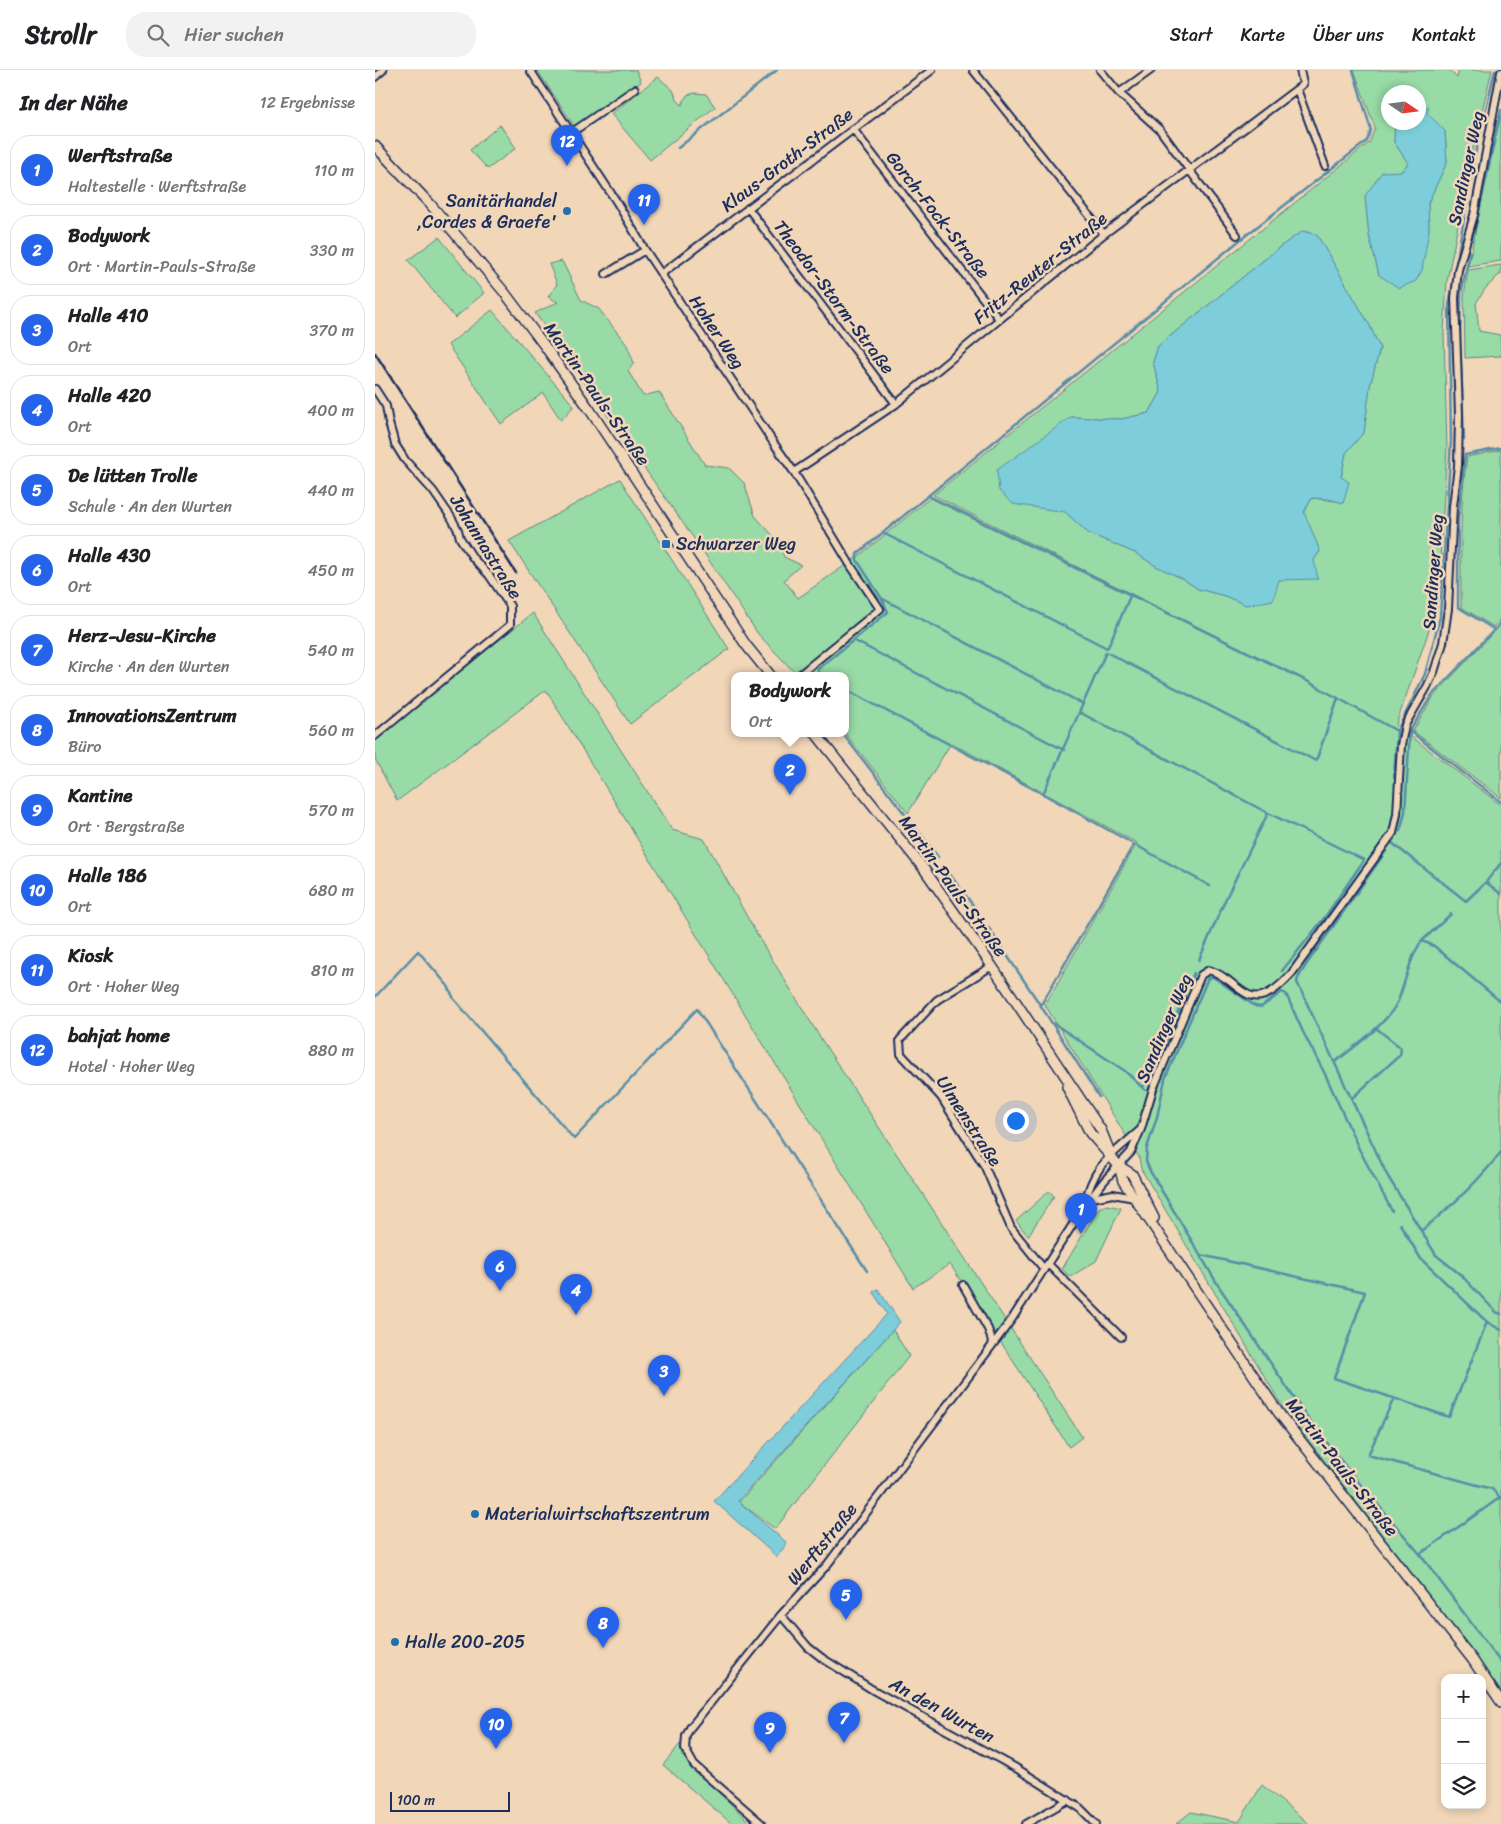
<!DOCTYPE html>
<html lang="de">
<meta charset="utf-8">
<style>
body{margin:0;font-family:Sriracha,sans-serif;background:#f2f2f2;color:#202124}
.controls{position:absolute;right:15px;bottom:15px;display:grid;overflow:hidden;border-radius:10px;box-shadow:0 2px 8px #0003}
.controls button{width:45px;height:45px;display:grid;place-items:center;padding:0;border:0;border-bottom:1px solid #e0e0e0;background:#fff;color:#202124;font:25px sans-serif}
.compass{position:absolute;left:1006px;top:15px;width:45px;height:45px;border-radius:50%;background:#fff;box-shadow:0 2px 8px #0003;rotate:103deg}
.scale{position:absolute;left:15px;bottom:12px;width:120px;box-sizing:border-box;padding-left:5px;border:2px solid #1b2f5e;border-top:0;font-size:14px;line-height:18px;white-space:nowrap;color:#1b2f5e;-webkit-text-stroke:4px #f1d6b8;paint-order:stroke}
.you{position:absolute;left:640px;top:1050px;width:18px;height:18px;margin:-12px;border:4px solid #fff;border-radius:50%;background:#1a73e8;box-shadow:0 0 0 8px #1a73e833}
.badge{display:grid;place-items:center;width:32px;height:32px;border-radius:50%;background:#2563eb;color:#fff;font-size:16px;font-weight:700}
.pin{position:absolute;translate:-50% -41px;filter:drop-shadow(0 1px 2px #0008)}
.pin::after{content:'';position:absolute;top:26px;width:18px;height:15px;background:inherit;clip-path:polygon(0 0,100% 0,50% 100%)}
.popup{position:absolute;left:356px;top:602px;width:118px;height:65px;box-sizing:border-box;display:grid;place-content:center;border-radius:10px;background:#fff;filter:drop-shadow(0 1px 4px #0005);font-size:16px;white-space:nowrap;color:#757577}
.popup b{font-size:19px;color:#202124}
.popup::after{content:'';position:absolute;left:50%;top:100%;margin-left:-10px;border:10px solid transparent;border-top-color:#fff}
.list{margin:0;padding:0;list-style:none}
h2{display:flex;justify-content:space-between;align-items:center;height:65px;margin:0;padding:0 20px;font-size:21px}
h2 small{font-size:16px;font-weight:400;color:#757577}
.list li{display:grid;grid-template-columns:32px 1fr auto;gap:15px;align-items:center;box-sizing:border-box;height:70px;margin:0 10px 10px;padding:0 10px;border:1px solid #e0e0e0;border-radius:20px}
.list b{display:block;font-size:19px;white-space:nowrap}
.list p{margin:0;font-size:16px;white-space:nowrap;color:#757577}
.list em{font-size:16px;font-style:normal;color:#757577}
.icon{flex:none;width:28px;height:28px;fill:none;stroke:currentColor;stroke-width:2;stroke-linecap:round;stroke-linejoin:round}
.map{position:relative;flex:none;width:1126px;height:1754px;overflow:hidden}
header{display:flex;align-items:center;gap:30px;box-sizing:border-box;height:70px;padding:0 25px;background:#fff;border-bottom:1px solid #e0e0e0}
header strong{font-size:24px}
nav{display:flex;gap:28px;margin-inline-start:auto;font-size:18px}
.search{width:350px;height:45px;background:#f2f2f2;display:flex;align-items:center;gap:12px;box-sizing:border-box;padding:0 18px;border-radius:20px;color:#757577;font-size:19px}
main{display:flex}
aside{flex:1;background:#fff}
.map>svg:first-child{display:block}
.green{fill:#98dba6;stroke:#5a8582;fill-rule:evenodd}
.water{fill:#7ecdda;stroke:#568ea8}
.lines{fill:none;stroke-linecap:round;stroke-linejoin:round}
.stream{stroke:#568ea8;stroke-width:2.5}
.street-casing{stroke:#1b2f5e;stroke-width:10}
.secondary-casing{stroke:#1b2f5e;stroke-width:12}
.street{stroke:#f1d6b8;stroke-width:6}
.secondary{stroke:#f1d6b8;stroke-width:9}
.rail{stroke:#1b2f5e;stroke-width:2.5}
.poi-dot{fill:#1f6fb2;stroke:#f1d6b8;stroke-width:2}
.labels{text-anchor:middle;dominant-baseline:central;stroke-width:5;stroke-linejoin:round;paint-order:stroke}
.street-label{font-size:18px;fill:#1b2f5e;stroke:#f1d6b8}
.poi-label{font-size:18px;fill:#1b2f5e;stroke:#f1d6b8;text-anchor:start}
</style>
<header>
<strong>Strollr</strong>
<div class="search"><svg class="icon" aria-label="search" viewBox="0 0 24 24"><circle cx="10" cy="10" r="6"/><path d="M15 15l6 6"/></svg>Hier suchen</div>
<nav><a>Start</a><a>Karte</a><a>Über uns</a><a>Kontakt</a></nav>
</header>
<main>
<aside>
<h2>In der Nähe<small>12 Ergebnisse</small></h2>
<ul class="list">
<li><span class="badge">1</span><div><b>Werftstraße</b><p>Haltestelle · Werftstraße</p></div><em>110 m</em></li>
<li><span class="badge">2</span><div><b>Bodywork</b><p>Ort · Martin-Pauls-Straße</p></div><em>330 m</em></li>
<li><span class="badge">3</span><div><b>Halle 410</b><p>Ort</p></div><em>370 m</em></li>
<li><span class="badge">4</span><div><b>Halle 420</b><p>Ort</p></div><em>400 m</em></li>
<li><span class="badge">5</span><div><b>De lütten Trolle</b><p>Schule · An den Wurten</p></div><em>440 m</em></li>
<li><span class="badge">6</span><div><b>Halle 430</b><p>Ort</p></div><em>450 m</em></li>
<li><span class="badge">7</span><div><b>Herz-Jesu-Kirche</b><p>Kirche · An den Wurten</p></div><em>540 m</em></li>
<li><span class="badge">8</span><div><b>InnovationsZentrum</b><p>Büro</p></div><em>560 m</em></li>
<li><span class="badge">9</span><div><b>Kantine</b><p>Ort · Bergstraße</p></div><em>570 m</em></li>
<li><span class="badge">10</span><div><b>Halle 186</b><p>Ort</p></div><em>680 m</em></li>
<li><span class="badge">11</span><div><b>Kiosk</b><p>Ort · Hoher Weg</p></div><em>810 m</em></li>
<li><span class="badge">12</span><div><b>bahjat home</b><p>Hotel · Hoher Weg</p></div><em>880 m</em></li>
</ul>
</aside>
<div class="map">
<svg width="1126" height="1754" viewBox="0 0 1126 1754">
<rect width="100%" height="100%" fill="#f1d6b8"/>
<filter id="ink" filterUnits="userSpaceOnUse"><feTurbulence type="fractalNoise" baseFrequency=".02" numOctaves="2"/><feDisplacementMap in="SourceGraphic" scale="10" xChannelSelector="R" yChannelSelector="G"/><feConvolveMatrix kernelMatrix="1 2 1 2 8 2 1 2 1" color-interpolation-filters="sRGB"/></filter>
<g filter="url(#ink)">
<!-- green -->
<path class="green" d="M162,0H261L266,12L200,57Z
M979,0H1074L1082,8L1084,0H1117L1100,69L1072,211L1069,262L1072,378L1062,537L1021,655L1126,735V1623L1102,1587L909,1339L766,1099L764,1087L670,935L762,773L576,673L533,743L470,663V606H423L383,564L327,480L160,243L183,232L173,227L182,214L174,194L187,191L206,230L224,239L252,275L259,293L253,301L268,326L284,322L330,395L354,398L369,413L380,446L403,471L409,487L426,495L409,510L423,528L485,485L555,428L953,622L558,425L995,72L1000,58ZM1014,22H1044V35L1054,37L1051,43L1070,61L1072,92L1053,133L1054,161L1004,205L994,165L990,126L1027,101L1033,93L1019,72L1020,52H1014ZM928,161L942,165L994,254L1005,278L995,316L989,362L971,383L966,408L968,432L937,428L929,443L945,481L939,490L904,510L871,535L850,526L823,519L808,509L781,496L760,483L713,463L690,442L696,347L746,349L774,343L786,322L778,292L783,276L906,176Z
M283,7L298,20L302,30L307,35L312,25L320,23L331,24L340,37L275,90L236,44Z
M1126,43V191L1093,196Z
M125,55L141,78L113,99L95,80Z
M64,167L109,223L80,248L33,190Z
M1126,195V205H1124L1110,219L1101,233L1104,261L1125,265L1126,286L1090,288L1089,226L1093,200Z
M117,240L199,336L186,350L168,323L126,354L73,275Z
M1126,380V548L1119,557L1086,537C1086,487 1084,437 1092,387Z
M245,409L354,579L255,654L134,471Z
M158,543L297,760L329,769L385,870L448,972L707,1367L694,1377L575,1194L538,1218L171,620L22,731L0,689V670Z
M1126,554V728L1038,661L1059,626Z
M674,1121L679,1126L653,1166L641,1151Z
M732,1135L746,1138L721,1191L695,1207L687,1199L724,1138Z
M518,1260L534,1286L400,1459L364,1432Z
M305,1674L307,1686L376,1754H357L288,1695Z
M887,1715L934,1754H801L816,1742L864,1752Z"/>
<!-- water -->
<path class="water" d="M1044,35L1054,37L1052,43L1070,61L1072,92L1053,133L1054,161L1047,200L1041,211L1024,218L1004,205L994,165L990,126L1007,102L1027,101L1033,93L1019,72L1020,53L1044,52Z
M928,161L942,165L994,254L1005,278L995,316L989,362L971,383L966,407L974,412L968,433L954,429L937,428L929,442L945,481L939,490L943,509L904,510L898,530L871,535L850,526L823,519L808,509L781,496L760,483L713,463L690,442L638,434L624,421L622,400L696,347L746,349L774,343L786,322L778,292L783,276L906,176Z
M503,1219L525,1252L363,1431L412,1473L402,1487L339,1431L512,1244L498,1222Z"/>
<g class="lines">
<!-- stream -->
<path class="stream" d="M303,78L402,0
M1097,170L1126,40
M1089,369L1085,267L1086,224L1095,182
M1126,378L1090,385L1083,450V537L1120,560L1126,552
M554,426L932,611L1022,661
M508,463L732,578
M508,529L708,634
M478,570L689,680
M733,577L755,526
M731,582L941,691L963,628
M444,605L443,599L513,542L507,529L482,490V484L865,170L992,71L996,60L978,0
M470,619L668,724L835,816
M706,643L887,740L989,790L950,847L907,901
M1035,661L1126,732
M468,664L563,787
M1019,707L1022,661L1050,604L1065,547L1076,371L1074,236L1099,89L1120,0
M668,724L731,582
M1025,762L1030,742L1035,661L1057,625L1119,560
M1017,773L1091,831L1111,812L1126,793
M1011,781L931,895L923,908L922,912L1012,1105L1061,1185L1086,1205L1121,1242L1126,1244
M573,802L603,842
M1111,812L1126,824
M613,857L666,936L724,1027
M1047,871L1076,844
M824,890L852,826L893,743
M0,927L43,881L73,916L79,929L199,1069L322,939L492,1201
M666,935L759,774
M678,953L750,1001L770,1020
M960,992C979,977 1013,953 1023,931C1030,913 1036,884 1047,871L1059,876L1126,932
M767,1017L774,1012L819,903
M977,1028L1025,985L1026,978L1001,958
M1017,1141L984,1079L950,1004L928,962L911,924L907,922L886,937L880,936L838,907L833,908L790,1009L782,1047L772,1078L771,1091L775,1101L843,1215L932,1347L974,1401L1045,1484L1126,1593
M1025,1154L1046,1189L1112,1252L1126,1260
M1046,1161C1076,1137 1103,1112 1126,1082
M826,1185L990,1222L959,1308L1074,1347L1112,1252
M1019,1328L993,1385L1117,1419L1124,1427
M1045,1484L1126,1427"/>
<!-- street casing -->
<g class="street-casing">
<path id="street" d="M155,0L241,131L270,180L400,375L419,402L476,496L505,539L423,606
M598,0L729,164
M725,0L744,23L785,60L862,165
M0,7L8,0
M922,19L950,96
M744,23L776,0
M478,59L624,249
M196,63L260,19
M373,138L521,334
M231,204L270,180
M286,204L557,0
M0,319L11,336L14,353L20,374L30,390L58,421L76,447L83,460L85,468L98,488L114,505L135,536V555L0,666
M419,402L521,334L729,164L922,19L928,14L925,0
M617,896L562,930L525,970L526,984L566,1027L610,1097L636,1158L669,1199
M717,1128L738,1124L759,1128
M710,1133C719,1094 736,1086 764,1061
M673,1194L746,1267
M588,1215L613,1259L618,1274
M406,1545L433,1577L447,1588L498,1620L641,1698L705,1738L721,1754
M387,1754L319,1695L310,1679L311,1666L315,1658L406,1545L452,1495L637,1249L709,1137L729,1111L756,1082L766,1059L778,1019L826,905L834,900C842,902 847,906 854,911C860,916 867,922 874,925C890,932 907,914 917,903L1018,763L1022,744L1026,675L1030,655L1052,617L1059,602L1068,573L1073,539L1078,436L1083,396L1084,345L1080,228L1083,200L1099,145L1126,2
M651,1754L693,1730"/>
</g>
<!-- secondary casing -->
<g class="secondary-casing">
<path id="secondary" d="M0,76L56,135L130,223L169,275L215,340L371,575L396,606
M441,664L549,799L617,896L726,1060L736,1085
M692,1017L715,1063L744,1096L757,1104L779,1148
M744,1096L748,1111L903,1342L1097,1589L1126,1632"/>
</g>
<!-- street -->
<use href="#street" class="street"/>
<!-- secondary -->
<use href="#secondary" class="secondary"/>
<!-- rail -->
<path class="rail" d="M0,283L141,503"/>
</g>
</g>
<!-- markers -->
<g class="poi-dot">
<circle cx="192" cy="141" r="5"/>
<rect x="286" y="469" width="10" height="10" rx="2.5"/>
<circle cx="100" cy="1444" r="5"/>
<circle cx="20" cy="1572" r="5"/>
</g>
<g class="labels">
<!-- street labels -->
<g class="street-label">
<text transform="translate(412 90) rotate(-37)">Klaus-Groth-Straße</text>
<text transform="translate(1091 98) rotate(-78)">Sandinger Weg</text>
<text transform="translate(563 145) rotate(52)">Gorch-Fock-Straße</text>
<text transform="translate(665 198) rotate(-39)">Fritz-Reuter-Straße</text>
<text transform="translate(459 227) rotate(53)">Theodor-Storm-Straße</text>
<text transform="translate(342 262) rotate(56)">Hoher Weg</text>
<text transform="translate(222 324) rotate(55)">Martin-Pauls-Straße</text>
<text transform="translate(111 477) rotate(58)">Johannastraße</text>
<text transform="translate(1058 502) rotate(-86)">Sandinger Weg</text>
<text transform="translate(578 816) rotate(54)">Martin-Pauls-Straße</text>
<text transform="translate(789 958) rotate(-67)">Sandinger Weg</text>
<text transform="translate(594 1051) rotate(57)">Ulmenstraße</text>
<text transform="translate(967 1397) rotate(52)">Martin-Pauls-Straße</text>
<text transform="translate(447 1474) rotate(-51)">Werftstraße</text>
<text transform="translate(567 1640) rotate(29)">An den Wurten</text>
</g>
<!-- poi labels -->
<g class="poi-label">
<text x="182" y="131" text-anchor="end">Sanitärhandel<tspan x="182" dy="21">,Cordes &amp; Graefe'</tspan></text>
<text x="301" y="474">Schwarzer Weg</text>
<text x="110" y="1444">Materialwirtschaftszentrum</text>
<text x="30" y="1572">Halle 200-205</text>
</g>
</g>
</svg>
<div class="controls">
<button>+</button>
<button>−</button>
<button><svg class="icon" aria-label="layers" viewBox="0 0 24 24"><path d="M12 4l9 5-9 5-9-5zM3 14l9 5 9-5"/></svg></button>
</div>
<svg class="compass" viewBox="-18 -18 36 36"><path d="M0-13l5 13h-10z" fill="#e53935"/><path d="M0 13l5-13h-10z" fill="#757577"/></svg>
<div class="scale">100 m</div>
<div class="you"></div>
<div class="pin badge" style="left:706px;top:1164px">1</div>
<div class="pin badge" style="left:415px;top:725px">2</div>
<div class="popup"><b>Bodywork</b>Ort</div>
<div class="pin badge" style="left:289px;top:1326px">3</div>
<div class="pin badge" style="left:201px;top:1245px">4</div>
<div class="pin badge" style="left:471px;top:1550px">5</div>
<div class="pin badge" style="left:125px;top:1221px">6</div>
<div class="pin badge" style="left:469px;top:1673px">7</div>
<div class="pin badge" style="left:228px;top:1578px">8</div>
<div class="pin badge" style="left:395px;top:1683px">9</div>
<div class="pin badge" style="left:121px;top:1679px">10</div>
<div class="pin badge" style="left:269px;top:155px">11</div>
<div class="pin badge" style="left:192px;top:96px">12</div>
</div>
</main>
